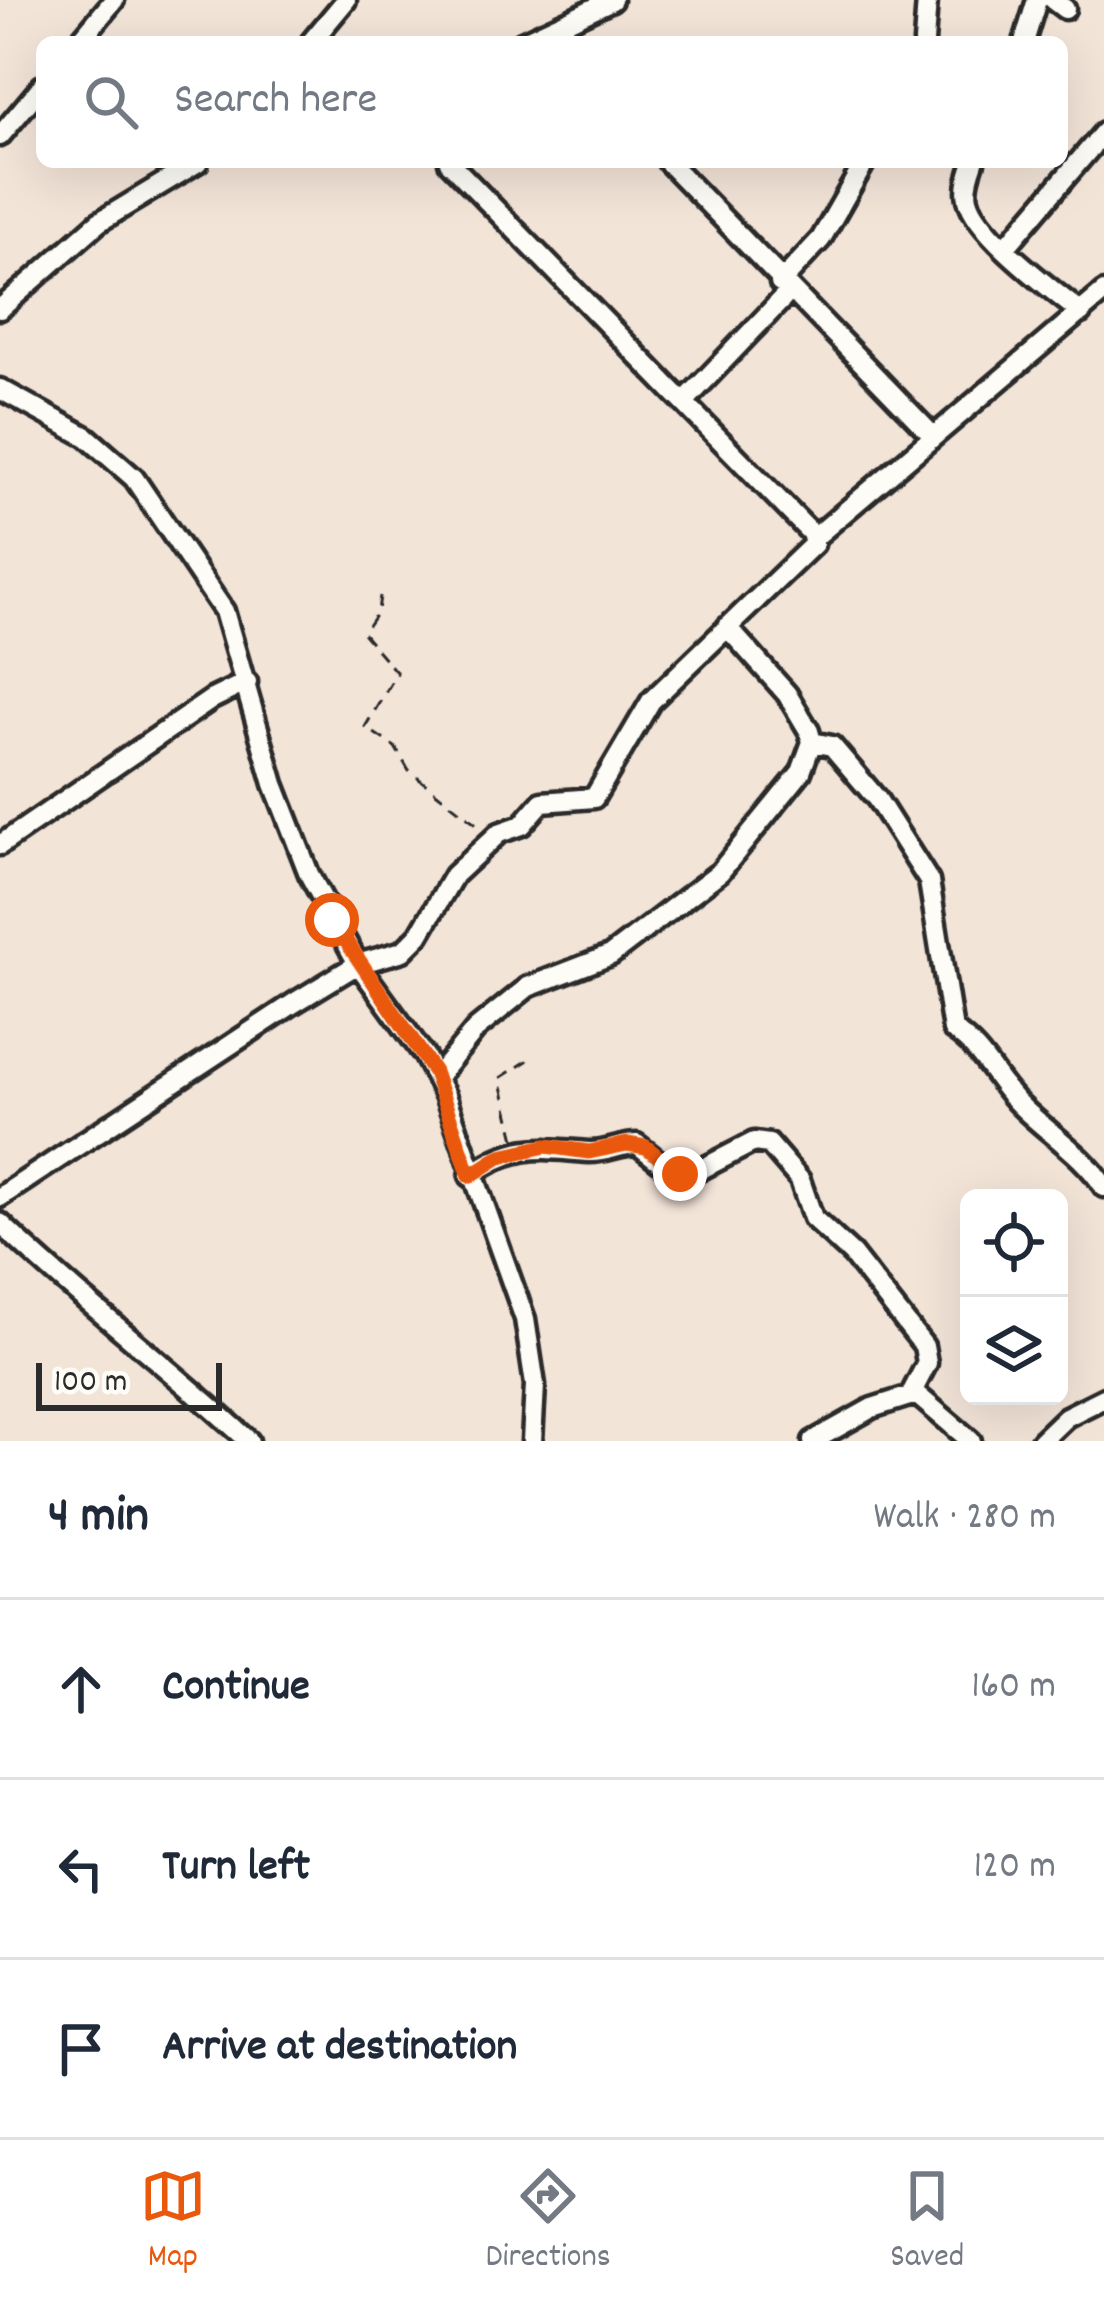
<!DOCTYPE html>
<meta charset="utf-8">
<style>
body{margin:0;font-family:Dekko,sans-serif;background:#f6f6f7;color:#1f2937}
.controls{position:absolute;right:36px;bottom:36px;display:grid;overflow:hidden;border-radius:18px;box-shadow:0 12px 48px #0002}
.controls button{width:108px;height:108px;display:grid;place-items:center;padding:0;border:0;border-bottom:3px solid #e0e1e3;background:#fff;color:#1f2937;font:60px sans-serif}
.scale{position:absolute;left:36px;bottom:30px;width:186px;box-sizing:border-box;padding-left:12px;border:6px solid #2b2b2b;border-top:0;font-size:33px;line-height:42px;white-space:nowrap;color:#2b2b2b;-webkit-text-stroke:9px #fdfcf7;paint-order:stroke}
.stop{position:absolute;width:36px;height:36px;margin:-27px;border:9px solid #ea580c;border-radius:50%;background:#fff}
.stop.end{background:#ea580c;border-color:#fff;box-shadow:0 3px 12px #0008}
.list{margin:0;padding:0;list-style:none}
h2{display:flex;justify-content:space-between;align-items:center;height:156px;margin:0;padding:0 48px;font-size:51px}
h2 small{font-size:39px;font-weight:400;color:#747a83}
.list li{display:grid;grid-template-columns:78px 1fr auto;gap:36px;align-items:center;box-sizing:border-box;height:180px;padding:0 48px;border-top:3px solid #e0e1e3}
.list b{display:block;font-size:45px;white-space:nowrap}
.list em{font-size:39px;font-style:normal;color:#747a83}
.icon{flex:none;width:66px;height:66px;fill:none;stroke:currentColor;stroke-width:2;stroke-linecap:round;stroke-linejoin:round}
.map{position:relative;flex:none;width:1104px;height:1441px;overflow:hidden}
.search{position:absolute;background:#fff;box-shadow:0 12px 48px #0002;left:36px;right:36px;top:36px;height:132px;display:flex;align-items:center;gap:30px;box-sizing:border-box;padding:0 42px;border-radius:18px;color:#747a83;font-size:45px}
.sheet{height:696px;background:#fff}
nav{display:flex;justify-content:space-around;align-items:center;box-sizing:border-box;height:168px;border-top:3px solid #e0e1e3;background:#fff;font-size:33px;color:#747a83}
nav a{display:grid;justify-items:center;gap:6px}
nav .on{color:#ea580c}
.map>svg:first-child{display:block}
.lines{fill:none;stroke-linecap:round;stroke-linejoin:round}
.minor-casing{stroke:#2b2b2b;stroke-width:27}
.path{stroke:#2b2b2b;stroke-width:3;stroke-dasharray:12 9;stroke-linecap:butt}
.minor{stroke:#fdfcf7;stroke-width:18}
.route{stroke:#ea580c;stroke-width:15}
</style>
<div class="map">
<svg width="1104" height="1441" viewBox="0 0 1104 1441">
<rect width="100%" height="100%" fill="#f3e4d8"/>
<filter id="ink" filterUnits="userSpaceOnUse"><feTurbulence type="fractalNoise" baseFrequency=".00833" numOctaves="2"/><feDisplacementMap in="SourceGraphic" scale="24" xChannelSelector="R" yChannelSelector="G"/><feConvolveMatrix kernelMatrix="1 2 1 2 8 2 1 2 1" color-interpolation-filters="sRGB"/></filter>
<g filter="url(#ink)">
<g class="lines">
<!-- minor casing -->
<g class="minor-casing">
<path id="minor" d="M1053,0L1065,9
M79,42L114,0
M311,42L346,0
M522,42L612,0
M924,42L927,0
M1024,42L1037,0
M0,136L42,86
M668,162L932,435
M974,162C970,173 965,187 968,199C976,234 1053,290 1081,313
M1006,247L1104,132
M780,283L821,239L865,162
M0,309L99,222L198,162
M0,389L87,437L134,478L224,611L274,784L309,874L358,964L424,1055L445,1095L525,1319L535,1385L532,1441
M684,402L789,292
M813,539L1104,292
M812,742L832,746L877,799L929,881L953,1030C982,1049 993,1076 1016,1101C1043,1130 1083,1153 1104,1187
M0,845L212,699L247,682
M437,1077L476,1029L528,987L611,955L720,872L801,772L812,742L809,731L787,694L727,627
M470,1176C513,1143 540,1148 589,1152C605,1153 621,1144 637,1144L670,1170L690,1175L754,1142L769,1144L800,1180L813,1218L852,1254L924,1346L927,1363L911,1394
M0,1197L294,1003L358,964L403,951L419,935L454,875L499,833L522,825L542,802L594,798L651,701L814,544L811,533L449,162
M0,1223C80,1300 168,1366 249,1441
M813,1441L872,1408L916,1394L971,1441
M1041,1441L1066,1417L1104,1398"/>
</g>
<!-- path -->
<path class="path" d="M380,596L378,611L363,633L397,673L365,727L395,747L409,771L483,829
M515,1139L500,1078L535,1056"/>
<!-- minor -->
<use href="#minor" class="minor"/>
</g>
</g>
<g class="lines" filter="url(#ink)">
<!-- route -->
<path class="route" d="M332,920L434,1072L470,1176L501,1156L546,1146L589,1152L627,1144L646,1147L680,1174"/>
</g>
</svg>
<div class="controls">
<button><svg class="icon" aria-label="locate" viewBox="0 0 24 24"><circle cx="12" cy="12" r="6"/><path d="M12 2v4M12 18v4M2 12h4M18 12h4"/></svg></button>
<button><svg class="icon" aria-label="layers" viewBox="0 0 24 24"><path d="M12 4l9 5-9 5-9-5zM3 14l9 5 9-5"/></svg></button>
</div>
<div class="scale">100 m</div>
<div class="stop" style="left:332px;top:920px"></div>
<div class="stop end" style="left:680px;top:1174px"></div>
<div class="search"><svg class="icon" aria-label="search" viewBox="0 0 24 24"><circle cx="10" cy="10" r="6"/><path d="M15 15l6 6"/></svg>Search here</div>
</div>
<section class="sheet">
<h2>4 min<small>Walk · 280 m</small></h2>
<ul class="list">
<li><svg class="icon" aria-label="ahead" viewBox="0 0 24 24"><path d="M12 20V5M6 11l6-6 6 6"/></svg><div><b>Continue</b></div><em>160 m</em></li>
<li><svg class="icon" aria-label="left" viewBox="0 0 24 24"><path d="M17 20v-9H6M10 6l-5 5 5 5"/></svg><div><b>Turn left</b></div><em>120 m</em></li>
<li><svg class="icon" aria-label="arrive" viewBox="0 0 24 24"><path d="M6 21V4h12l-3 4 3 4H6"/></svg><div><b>Arrive at destination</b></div></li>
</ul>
</section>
<nav>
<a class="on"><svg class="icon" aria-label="map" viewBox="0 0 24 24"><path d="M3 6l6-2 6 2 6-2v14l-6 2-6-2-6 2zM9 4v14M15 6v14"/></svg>Map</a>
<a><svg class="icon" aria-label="directions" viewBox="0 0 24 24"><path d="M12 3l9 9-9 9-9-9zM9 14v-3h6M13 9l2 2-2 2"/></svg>Directions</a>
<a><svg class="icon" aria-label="saved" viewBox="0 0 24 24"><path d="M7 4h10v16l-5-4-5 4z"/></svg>Saved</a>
</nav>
